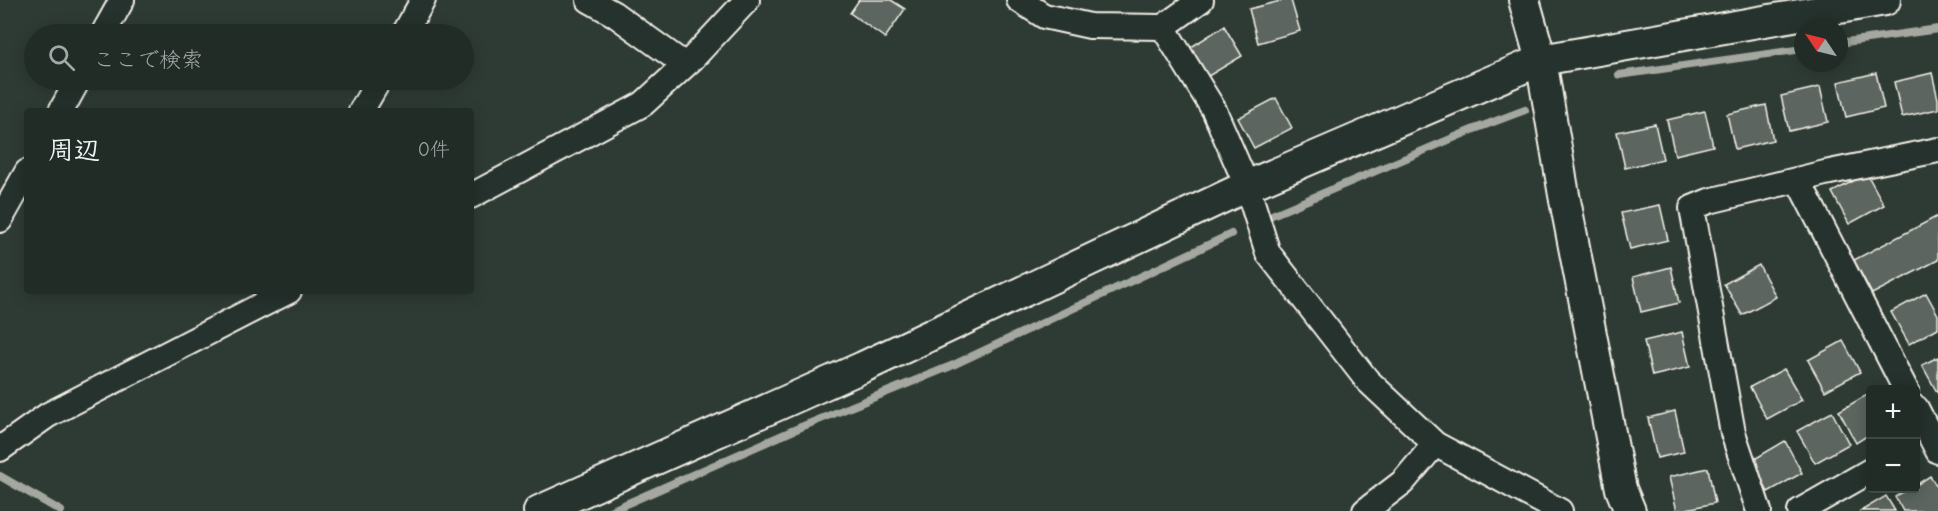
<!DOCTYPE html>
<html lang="ja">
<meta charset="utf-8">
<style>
body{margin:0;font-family:"Comic Neue","Klee One",sans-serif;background:#2a342f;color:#f1f3f6}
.controls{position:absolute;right:18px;bottom:18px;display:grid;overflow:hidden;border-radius:6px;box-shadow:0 3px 15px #0003}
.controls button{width:54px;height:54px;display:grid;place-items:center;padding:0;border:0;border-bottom:2px solid #3f4844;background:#222c27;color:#f1f3f6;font:30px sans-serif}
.compass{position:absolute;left:1794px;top:18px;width:54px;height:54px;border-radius:50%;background:#222c27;box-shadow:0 3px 15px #0003;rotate:305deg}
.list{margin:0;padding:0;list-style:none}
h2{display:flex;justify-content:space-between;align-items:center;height:78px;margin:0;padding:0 24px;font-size:26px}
h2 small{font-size:20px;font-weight:400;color:#a2a7a7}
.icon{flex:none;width:33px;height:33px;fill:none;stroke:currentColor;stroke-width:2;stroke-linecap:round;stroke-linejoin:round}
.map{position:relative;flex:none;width:1938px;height:511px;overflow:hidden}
.search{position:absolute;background:#222c27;box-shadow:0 3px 15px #0003;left:24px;top:24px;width:450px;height:66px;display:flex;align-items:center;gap:15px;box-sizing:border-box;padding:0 21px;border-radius:33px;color:#a2a7a7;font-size:22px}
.panel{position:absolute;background:#222c27;box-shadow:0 3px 15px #0003;left:24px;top:108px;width:450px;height:186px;border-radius:6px}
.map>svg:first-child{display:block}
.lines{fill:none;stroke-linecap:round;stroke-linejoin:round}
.stream{stroke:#a4a8a0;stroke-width:8}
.building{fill:#5c655e;stroke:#f4f1e8;stroke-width:1.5}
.minor-casing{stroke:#f4f1e8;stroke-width:28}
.tertiary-casing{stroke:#f4f1e8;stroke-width:34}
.minor{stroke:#26332d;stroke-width:24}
.tertiary{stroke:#26332d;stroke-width:30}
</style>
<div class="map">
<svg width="1938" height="511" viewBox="0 0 1938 511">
<rect width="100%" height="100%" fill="#2e3b34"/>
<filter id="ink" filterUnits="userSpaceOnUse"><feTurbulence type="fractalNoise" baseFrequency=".0167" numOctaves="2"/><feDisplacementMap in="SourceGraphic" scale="12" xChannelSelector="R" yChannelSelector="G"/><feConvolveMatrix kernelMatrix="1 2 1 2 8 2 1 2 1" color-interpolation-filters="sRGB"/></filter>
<g filter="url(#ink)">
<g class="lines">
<!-- stream -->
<path class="stream" d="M1839,43L1938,29
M1619,75L1803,49
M1265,218L1472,130L1525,110
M0,476L61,511
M610,511L801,427L951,366L1231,234"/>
</g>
<!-- building -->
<path class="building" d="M859,0H891L905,9L885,38L850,13Z
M1284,0H1291L1300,31L1258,43L1249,9Z
M1224,26L1242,56L1205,78L1188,49Z
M1876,73L1884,108L1846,117L1838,82Z
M1932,73L1938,99V109L1902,117L1894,82Z
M1820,87L1828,122L1789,131L1781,96Z
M1276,98L1292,128L1254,148L1238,118Z
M1766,105L1773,140L1735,149L1727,114Z
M1705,111L1713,146L1675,155L1667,120Z
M1655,124L1663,159L1625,168L1617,132Z
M1867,174L1884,205L1849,224L1832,192Z
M1660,205L1668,240L1630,249L1621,213Z
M1938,216V260L1872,294L1854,260Z
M1759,265L1776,297L1742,315L1724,284Z
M1671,267L1679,303L1641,312L1633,277Z
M1926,293L1938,315V328L1909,344L1891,312Z
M1682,332L1690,367L1652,376L1644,341Z
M1843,341L1860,372L1825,391L1808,360Z
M1938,357V394L1922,365Z
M1784,369L1802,400L1767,419L1750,387Z
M1870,393V434L1856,443L1839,411Z
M1675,411L1684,452L1657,458L1648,418Z
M1832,412L1849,444L1815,463L1797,431Z
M1785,441L1802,473L1768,492L1751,461Z
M1708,468L1715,503L1677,511L1669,477Z
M1930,476L1938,489V508L1934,511H1903L1895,497L1909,488H1916V485Z
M1886,496L1895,511H1861Z"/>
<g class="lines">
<!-- minor casing -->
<g class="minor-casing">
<path id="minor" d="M589,0L614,14L685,65
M1019,0L1044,16L1090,26L1163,27L1201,0
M1163,27L1214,110L1247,186L1268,253L1367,380L1435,444L1560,511
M103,34L122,0
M404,34L423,0
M61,111L78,80
M361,111L379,80
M1798,180L1906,390
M471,196L643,104L692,59L747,0
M0,220L27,172
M1916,408L1938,451
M0,449L48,415L289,291
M1365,511L1403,482L1435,444
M1759,511L1733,433L1692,208L1709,201L1825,173L1938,150
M1800,511L1870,471"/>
</g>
<!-- tertiary casing -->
<g class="tertiary-casing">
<path id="tertiary" d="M1524,0L1541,60L1564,195L1621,489L1630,511
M539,511L863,367L1247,186L1541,60L1885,0"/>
</g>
<!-- minor -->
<use href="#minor" class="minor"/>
<!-- tertiary -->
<use href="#tertiary" class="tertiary"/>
</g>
</g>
</svg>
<div class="controls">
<button>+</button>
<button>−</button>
</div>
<svg class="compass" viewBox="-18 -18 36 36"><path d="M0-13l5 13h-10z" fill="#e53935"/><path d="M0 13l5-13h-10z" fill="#a2a7a7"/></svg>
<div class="search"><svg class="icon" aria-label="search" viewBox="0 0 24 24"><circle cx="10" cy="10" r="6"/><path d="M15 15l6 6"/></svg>ここで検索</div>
<section class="panel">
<h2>周辺<small>0件</small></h2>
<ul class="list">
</ul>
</section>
</div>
